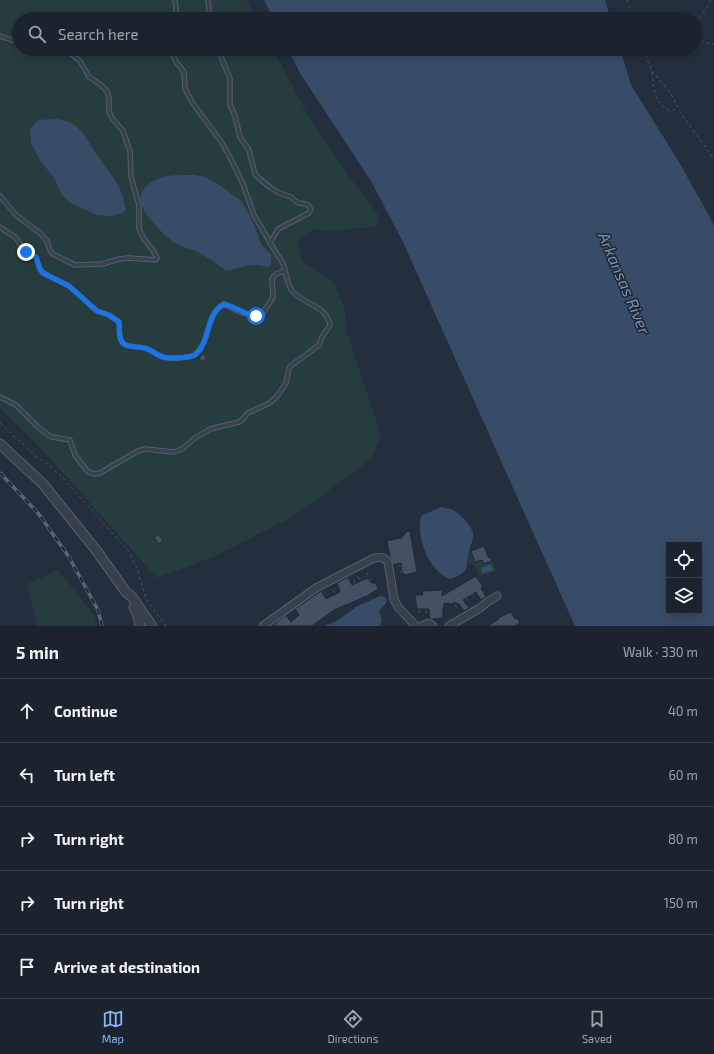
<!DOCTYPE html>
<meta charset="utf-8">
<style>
body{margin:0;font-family:"Exo 2",sans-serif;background:#242b36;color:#f1f3f6}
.controls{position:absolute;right:12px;bottom:12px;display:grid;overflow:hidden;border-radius:0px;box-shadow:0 2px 10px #0003}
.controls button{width:36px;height:36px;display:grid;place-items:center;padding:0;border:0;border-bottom:1px solid #39404a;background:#1b232e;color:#f1f3f6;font:20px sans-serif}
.stop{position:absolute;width:12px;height:12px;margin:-9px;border:3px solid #1a73e8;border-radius:50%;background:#fff}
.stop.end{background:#1a73e8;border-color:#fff;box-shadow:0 1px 4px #0008}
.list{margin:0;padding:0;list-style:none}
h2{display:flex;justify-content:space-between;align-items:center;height:52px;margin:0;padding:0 16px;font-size:17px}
h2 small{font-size:13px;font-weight:400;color:#a0a4aa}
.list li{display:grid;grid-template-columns:26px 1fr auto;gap:12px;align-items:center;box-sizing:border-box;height:64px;padding:0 16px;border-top:1px solid #39404a}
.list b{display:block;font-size:15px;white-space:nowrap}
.list em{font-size:13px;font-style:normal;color:#a0a4aa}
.icon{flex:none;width:22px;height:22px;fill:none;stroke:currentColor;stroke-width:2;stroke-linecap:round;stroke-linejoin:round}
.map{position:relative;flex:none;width:714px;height:626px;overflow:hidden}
.search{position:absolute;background:#1b232e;box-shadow:0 2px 10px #0003;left:12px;right:12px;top:12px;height:44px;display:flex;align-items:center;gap:10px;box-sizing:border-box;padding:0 14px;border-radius:22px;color:#a0a4aa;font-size:15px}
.sheet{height:372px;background:#1b232e}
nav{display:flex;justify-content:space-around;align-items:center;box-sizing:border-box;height:56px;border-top:1px solid #39404a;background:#1b232e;font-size:11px;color:#a0a4aa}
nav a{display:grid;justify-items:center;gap:2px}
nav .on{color:#8ab4f8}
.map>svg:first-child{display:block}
.green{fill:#263c3f}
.water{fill:#394c67;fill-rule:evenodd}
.building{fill:#455162;stroke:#1f2835}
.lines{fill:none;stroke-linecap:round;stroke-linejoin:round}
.service-casing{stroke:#565f6c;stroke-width:5.5}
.minor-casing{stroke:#565f6c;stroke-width:9}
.tertiary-casing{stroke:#565f6c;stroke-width:11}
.path{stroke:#44595c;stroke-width:1;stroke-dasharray:3 3;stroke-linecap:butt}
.service{stroke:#38414e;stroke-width:3.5}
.minor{stroke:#38414e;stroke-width:7}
.tertiary{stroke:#38414e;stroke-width:9}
.rail-casing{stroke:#5a6575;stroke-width:3.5}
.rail{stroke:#1d2633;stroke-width:2;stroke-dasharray:6;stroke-linecap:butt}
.route{stroke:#1a73e8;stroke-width:5}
.labels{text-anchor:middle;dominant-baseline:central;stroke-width:3;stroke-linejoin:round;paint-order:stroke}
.water-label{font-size:16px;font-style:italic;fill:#7c92b1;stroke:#1d2633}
</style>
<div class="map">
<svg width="714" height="626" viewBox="0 0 714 626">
<rect width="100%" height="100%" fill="#242f3e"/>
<!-- green -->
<path class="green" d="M0,0H246L258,19H19V49H273L311,121L352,180L379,216L377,227L353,228L337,232L314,229L298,240L302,261L334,283L345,310L347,332L381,435L372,458L294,516L213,557L157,578L36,443L0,408Z
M471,550L475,562L482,560L484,564L493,561L496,571L479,577L475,566L468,563L469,551Z
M58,570L94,615L97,626H38L27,584Z"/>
<!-- water -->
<path class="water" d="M264,0H605L611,19H273Z
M288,49H620L631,85L679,162L714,225V626H575L403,242L371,181L300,73ZM669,545H699V611H669Z
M56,119C64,120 72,122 78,128C87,137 92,148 99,158C112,177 122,186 126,209L124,212L112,216L97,215L70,203L62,195L54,178L40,160L31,143L30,129L38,120Z
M195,175L205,177L221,186L241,201L251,218L261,244L271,255V265L267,267C249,262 244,268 226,271C217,264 207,256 195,251C189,248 182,247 176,243C168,239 163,233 157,227C141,210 130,191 158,179C169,174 183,175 195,175Z
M441,507C444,508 447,508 450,509C459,512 471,525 473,533C474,539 470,546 469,551C465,568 471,572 450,579C429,571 416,538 421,516Z
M491,564L493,570L482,574L481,568Z
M380,596L385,597L387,602L379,611L382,621L380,626H324L337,621L356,607Z"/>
<!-- building -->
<path class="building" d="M203,354L207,358L203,362L199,358Z
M410,531L417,572L405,575L402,572L401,563L393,565L390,557L387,541L400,538L401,539L406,532Z
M158,534L163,540L159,544L154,538Z
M484,546L488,557H490L492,561L484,564L482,560L475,562L471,551Z
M476,576L483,587L481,588L486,597L481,600L476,592L463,600L469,608L464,611L458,603L457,604L455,602L452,604L444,603V608H443V618L432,619L430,618L429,609H417L415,595H423L422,591L442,590V596Z
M348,577L352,585L368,578L370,582L376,584L378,589L367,596L334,610L312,626H272L286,615L291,622L299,615L295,609L321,591L326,599L340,592L337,583Z
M511,612L515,619L517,618L520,623L514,626H488L499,619L498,618Z"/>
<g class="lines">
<!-- service casing -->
<g class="service-casing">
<path id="service" d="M175,0L177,19
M208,0L210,19
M0,36L19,42
M218,49L230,79V105L235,116L240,137L249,150L255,174L261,180L271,188L279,193L291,197L298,203L306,204L309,206L311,210L309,213L278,229L270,243
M0,196L17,216L40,233L47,241L50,250L53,254L75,265L102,264L119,259L128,258L156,260L157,258L154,252L144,239L139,229V205L131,177L130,151L123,131L112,118L109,112V98L107,91L101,85L89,77L80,61L65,49
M0,227L16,238L26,252L36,257L40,269L43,273L69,286L97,311L109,315L119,322C120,328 118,339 123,343C127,348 138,346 144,348C150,349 154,353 160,356C167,359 191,359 196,354C211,340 205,315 224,304L240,312L256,316L263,313L273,297L272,279L276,274L284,271
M0,397L16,405L39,428L47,434L52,437L70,440L75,455L88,472L95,474L100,473L138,451L145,449L174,452L182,449L195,438L210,429L239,422L243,419L248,413L270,403L278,395L286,383L289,368L292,365L319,345L322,337L330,325C327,306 304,304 293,292C284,282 288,265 278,256L254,215L243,184L230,157L222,143L192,102L185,89L184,72L177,63L174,58V49"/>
</g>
<!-- minor casing -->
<g class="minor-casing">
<path id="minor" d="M263,626L316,588L374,558C380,557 384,557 388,562L394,599L398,607L416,626
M421,626L429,623L433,626
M449,626L480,608L486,603L497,596"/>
</g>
<!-- tertiary casing -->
<g class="tertiary-casing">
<path id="tertiary" d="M0,444L43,484L96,550L126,592L132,597L152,626
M134,607L138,616L140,626"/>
</g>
<!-- path -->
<path class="path" d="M627,0L633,19
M700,18L711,0
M695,39L707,43L714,44
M643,49L652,71L670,92L682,115L714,159
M652,72C654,90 653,101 670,111L678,108
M0,423L38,458L49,465L64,479L129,552L137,568L146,599L166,626
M396,552L402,551
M397,558L401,557
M398,566L405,565
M400,572H402
M367,573L371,582
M358,577L361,582L363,581
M354,580L355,584
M349,582L351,586
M343,585L345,588
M333,590L335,594
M478,591L480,594
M471,593L474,597
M323,597L324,600
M466,598L468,601
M317,601L319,603
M461,602L463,604
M311,604L313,607
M455,605L457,608
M306,608L309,614
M432,609V612
M439,609V612
M419,610L420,614
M426,610V613
M300,612L302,615
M288,620L290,622
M283,624L285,626"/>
<!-- service -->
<use href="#service" class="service"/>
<!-- minor -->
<use href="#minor" class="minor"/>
<!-- tertiary -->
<use href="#tertiary" class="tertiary"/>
<!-- rail casing -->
<g class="rail-casing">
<path id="rail" d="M0,473L38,513L69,557L98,610L102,626"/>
</g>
<!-- rail -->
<use href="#rail" class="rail"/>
</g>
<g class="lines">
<!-- route -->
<path class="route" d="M26,252L36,257L40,269L43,273L69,286L97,311L109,315L119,322C120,329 118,339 123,343C127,348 138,346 144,348C151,349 156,355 163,357C169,359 192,358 196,354C211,340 205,315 224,304C235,306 242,314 256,316"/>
</g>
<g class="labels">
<!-- water labels -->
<g class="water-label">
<text transform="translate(625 283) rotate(67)">Arkansas River</text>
</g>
</g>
</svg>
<div class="controls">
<button><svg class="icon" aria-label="locate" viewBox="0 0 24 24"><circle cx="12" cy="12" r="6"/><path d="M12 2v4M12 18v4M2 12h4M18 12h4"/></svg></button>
<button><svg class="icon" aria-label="layers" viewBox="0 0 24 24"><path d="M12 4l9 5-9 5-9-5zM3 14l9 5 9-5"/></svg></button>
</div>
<div class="stop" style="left:256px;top:316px"></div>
<div class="stop end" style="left:26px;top:252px"></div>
<div class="search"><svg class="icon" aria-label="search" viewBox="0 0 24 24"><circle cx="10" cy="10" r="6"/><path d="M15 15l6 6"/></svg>Search here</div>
</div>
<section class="sheet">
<h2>5 min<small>Walk · 330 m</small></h2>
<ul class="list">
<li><svg class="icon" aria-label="ahead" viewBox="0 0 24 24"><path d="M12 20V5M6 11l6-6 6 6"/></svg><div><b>Continue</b></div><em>40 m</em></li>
<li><svg class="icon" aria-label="left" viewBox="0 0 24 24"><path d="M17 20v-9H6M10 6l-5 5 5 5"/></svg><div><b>Turn left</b></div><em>60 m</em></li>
<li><svg class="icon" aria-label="right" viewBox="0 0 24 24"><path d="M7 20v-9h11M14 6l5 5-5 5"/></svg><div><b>Turn right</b></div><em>80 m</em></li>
<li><svg class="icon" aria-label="right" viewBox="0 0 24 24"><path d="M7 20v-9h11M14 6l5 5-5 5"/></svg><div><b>Turn right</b></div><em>150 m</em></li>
<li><svg class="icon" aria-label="arrive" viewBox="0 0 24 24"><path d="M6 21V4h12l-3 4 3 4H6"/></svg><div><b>Arrive at destination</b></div></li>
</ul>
</section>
<nav>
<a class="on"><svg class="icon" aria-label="map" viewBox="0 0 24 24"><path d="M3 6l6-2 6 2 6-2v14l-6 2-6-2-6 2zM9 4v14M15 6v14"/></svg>Map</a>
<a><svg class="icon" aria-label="directions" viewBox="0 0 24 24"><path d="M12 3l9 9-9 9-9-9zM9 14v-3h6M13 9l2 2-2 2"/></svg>Directions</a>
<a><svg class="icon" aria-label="saved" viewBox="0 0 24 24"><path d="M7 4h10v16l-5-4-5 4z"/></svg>Saved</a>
</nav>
